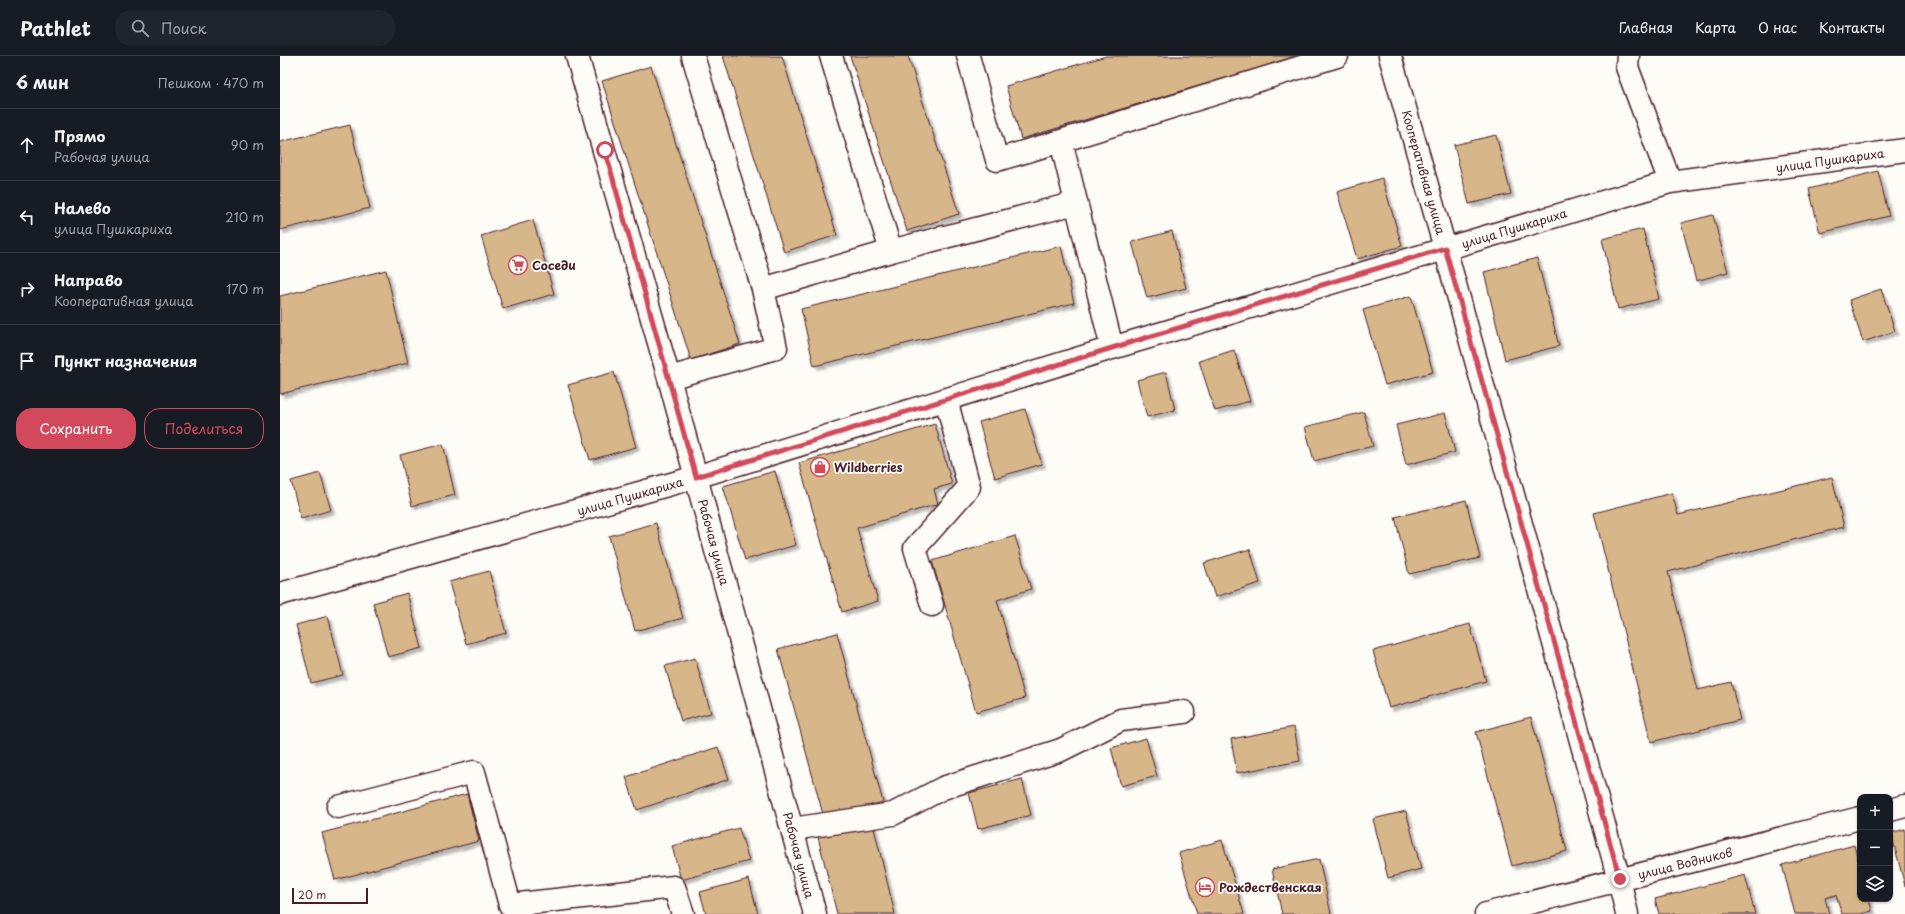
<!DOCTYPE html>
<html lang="ru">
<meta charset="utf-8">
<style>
body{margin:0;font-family:"Playpen Sans",sans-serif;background:#20242c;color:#f1f3f6}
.controls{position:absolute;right:12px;bottom:12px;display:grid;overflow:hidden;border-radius:8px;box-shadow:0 1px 3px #0004}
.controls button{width:36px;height:36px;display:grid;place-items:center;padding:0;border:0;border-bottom:1px solid #363941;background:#171b24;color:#f1f3f6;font:20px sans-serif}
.scale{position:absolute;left:12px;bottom:10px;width:76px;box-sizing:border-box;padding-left:4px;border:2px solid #4a1f2b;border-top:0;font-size:11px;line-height:14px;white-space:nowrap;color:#4a1f2b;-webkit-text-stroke:3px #fdfcf7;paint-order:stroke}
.stop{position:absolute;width:12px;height:12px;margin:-9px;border:3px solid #d1495b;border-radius:50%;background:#fff}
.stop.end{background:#d1495b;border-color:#fff;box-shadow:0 1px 4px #0008}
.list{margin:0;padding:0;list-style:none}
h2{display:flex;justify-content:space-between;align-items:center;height:52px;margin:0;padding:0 16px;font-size:17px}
h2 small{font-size:13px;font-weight:400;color:#9ea1a6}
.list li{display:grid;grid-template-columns:26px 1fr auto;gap:12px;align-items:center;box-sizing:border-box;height:72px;padding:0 16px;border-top:1px solid #363941}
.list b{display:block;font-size:15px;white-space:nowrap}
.list p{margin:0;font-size:13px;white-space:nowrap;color:#9ea1a6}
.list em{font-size:13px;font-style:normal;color:#9ea1a6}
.actions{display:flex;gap:8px;padding:12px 16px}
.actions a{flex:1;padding:9px 0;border:1px solid #d1495b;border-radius:16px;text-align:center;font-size:14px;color:#d1495b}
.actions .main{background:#d1495b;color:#fff}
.icon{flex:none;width:22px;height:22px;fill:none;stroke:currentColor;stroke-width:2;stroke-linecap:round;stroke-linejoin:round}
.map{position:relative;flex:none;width:1625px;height:858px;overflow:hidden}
header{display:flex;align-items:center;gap:24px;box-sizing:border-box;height:56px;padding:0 20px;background:#171b24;border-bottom:1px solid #363941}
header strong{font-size:19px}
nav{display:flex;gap:22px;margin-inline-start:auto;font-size:14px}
.search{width:280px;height:36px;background:#20242c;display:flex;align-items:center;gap:10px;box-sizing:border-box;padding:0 14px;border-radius:16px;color:#9ea1a6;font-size:15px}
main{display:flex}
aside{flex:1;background:#171b24}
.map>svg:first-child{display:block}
.building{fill:#d7b78a;stroke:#4a1f2b;filter:url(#shadow)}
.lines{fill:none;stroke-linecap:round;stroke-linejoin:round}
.minor-casing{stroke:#4a1f2b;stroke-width:25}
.minor{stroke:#fdfcf7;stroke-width:22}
.route{stroke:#d1495b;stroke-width:5}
.labels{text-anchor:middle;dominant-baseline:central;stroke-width:3.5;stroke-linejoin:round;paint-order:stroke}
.street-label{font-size:12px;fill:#4a1f2b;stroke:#fdfcf7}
.poi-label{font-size:12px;font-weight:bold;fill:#4a1f2b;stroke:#fdfcf7;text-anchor:start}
</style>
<header>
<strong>Pathlet</strong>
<div class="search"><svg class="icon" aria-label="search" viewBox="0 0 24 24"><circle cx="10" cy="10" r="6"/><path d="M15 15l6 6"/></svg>Поиск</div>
<nav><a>Главная</a><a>Карта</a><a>О нас</a><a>Контакты</a></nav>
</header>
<main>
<aside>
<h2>6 мин<small>Пешком · 470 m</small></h2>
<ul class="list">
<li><svg class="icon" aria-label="ahead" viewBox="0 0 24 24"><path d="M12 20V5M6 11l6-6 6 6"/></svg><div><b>Прямо</b><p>Рабочая улица</p></div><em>90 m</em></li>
<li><svg class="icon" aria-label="left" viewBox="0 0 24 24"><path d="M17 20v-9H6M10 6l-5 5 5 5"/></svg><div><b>Налево</b><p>улица Пушкариха</p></div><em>210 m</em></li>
<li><svg class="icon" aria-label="right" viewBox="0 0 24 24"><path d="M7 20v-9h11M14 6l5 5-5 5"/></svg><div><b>Направо</b><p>Кооперативная улица</p></div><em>170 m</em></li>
<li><svg class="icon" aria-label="arrive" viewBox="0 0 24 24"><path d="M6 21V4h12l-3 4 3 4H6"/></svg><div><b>Пункт назначения</b></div></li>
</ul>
<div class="actions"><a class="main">Сохранить</a><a>Поделиться</a></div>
</aside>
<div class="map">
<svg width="1625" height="858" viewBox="0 0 1625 858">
<defs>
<filter id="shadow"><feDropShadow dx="3.5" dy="3.5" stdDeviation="1" flood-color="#0004"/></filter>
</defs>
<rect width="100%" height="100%" fill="#fdfcf7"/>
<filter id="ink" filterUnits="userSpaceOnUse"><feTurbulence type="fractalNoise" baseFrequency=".025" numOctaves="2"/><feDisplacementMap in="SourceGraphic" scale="8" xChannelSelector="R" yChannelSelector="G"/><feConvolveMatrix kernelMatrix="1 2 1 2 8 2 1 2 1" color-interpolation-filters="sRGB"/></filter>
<g filter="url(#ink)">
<!-- building -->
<path class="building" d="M443,0H502L557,179L504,196Z
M570,0H628L679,158L627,175Z
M826,0H1019L741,83L726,30Z
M371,10L460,288L411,304L322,25Z
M70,69L90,152L0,174V86Z
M1216,79L1231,138L1189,148L1174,89Z
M1598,115L1609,160L1540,177L1529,133Z
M1102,122L1122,190L1077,203L1057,136Z
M1433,159L1448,216L1416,225L1401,167Z
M253,164L274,238L223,253L201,180Z
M1363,173L1379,243L1338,253L1322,183Z
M892,175L906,232L867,242L852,186Z
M781,190L794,247L534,310L521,253Z
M1257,202L1279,290L1225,304L1204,216Z
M106,214L128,307L0,338V240Z
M1601,233L1615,275L1583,286L1569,244Z
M1131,240L1153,316L1105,329L1083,254Z
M954,294L970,345L935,355L919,305Z
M334,316L356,391L310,404L288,329Z
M886,316L895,354L867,361L857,324Z
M745,353L762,408L715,422L699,366Z
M1084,356L1093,390L1034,405L1025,371Z
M1165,357L1175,396L1126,409L1116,369Z
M655,368L672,428L654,433L658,448L577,472L598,545L562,556L519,407Z
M163,388L175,439L132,450L120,399Z
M495,415L516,489L465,504L443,430Z
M40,417L51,454L21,463L11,425Z
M1552,421L1564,471L1388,516L1418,634L1451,626L1460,664L1371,686L1314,457L1392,437L1398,459Z
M1186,444L1200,502L1129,518L1115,461Z
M376,467L403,562L355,575L329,480Z
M735,480L751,533L717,544L745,642L696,656L652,505Z
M970,493L980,527L935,541L924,507Z
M209,515L226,577L186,588L169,526Z
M127,537L142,592L108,601L93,547Z
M48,560L63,619L31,627L16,569Z
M1190,568L1206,625L1109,652L1093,595Z
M557,577L603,746L544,762L498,593Z
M415,602L431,657L401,665L385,610Z
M1251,661L1287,795L1232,810L1196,676Z
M1014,671L1020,705L957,717L951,683Z
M866,682L877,720L841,730L831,692Z
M438,691L449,723L357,754L346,721Z
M742,723L751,759L698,773L689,737Z
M187,738L199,785L55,824L42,777Z
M1126,755L1141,813L1108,822L1093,763Z
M593,768L615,858H557L538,781Z
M459,772L469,805L401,824L392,790Z
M1625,773V830L1611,777Z
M942,784L964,858H917L899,797Z
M1574,789L1580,811V843H1589L1592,855L1581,858H1562L1556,839L1545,842L1549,858H1515L1502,809Z
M1039,803L1051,858H1002L992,813Z
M1465,819L1475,858H1379L1375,843Z
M469,823L478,858H426L420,836Z"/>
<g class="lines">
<!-- minor casing -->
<g class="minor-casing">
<path id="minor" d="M297,0L389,322L535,858
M551,0L611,195
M688,0L717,104L781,85
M1110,0L1165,192L1339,823L1347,858
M1348,0L1347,11L1390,126
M483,233L611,195L796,147
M832,292L781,85L1057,0
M389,322L496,292L483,233L413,0
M0,538L416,421L832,292L1390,126L1625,94
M652,549L635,492L689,431L666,343
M58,751L194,716L230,849L394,831L403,858
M1610,754L1625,750
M512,773L613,758L663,732L781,694L841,664L904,656
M1206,858L1580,762"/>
</g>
<!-- minor -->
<use href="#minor" class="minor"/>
</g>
</g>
<g class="lines" filter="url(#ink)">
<!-- route -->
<path class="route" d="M325,94L416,421L832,292L1165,192L1340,823"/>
</g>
<!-- icons -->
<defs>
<g id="supermarket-ring" transform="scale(1)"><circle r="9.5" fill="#fdfcf7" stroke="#d1495b" stroke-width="1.5"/><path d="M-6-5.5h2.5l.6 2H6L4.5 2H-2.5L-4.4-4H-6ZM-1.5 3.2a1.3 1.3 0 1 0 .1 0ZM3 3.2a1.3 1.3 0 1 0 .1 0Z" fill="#d1495b"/></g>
<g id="shop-ring" transform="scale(1)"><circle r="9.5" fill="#fdfcf7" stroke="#d1495b" stroke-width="1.5"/><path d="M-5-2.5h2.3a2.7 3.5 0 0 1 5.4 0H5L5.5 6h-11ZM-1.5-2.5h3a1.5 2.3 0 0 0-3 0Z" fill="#d1495b"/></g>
<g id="hotel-ring" transform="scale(1)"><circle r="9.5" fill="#fdfcf7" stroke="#d1495b" stroke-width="1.5"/><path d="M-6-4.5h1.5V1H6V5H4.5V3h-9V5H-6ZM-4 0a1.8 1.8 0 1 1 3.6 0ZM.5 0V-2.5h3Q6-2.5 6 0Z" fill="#d1495b"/></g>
</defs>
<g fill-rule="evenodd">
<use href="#supermarket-ring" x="238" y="209"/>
<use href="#shop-ring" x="540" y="411"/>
<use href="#hotel-ring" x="925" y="831"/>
</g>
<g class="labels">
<!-- street labels -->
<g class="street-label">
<text transform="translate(1550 104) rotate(-8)">улица Пушкариха</text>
<text transform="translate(1144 116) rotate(74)">Кооперативная улица</text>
<text transform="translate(1234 172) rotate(-17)">улица Пушкариха</text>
<text transform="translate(350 440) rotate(-16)">улица Пушкариха</text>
<text transform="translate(434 486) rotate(75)">Рабочая улица</text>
<text transform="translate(519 799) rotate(75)">Рабочая улица</text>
<text transform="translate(1405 807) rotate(-14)">улица Водников</text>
</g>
<!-- poi labels -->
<g class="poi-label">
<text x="252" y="209">Соседи</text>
<text x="554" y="411">Wildberries</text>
<text x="939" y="831">Рождественская</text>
</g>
</g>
</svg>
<div class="controls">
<button>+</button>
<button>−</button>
<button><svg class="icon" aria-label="layers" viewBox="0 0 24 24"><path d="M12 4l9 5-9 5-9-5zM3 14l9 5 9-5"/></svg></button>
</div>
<div class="scale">20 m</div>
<div class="stop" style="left:325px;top:94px"></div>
<div class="stop end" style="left:1340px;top:823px"></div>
</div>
</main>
